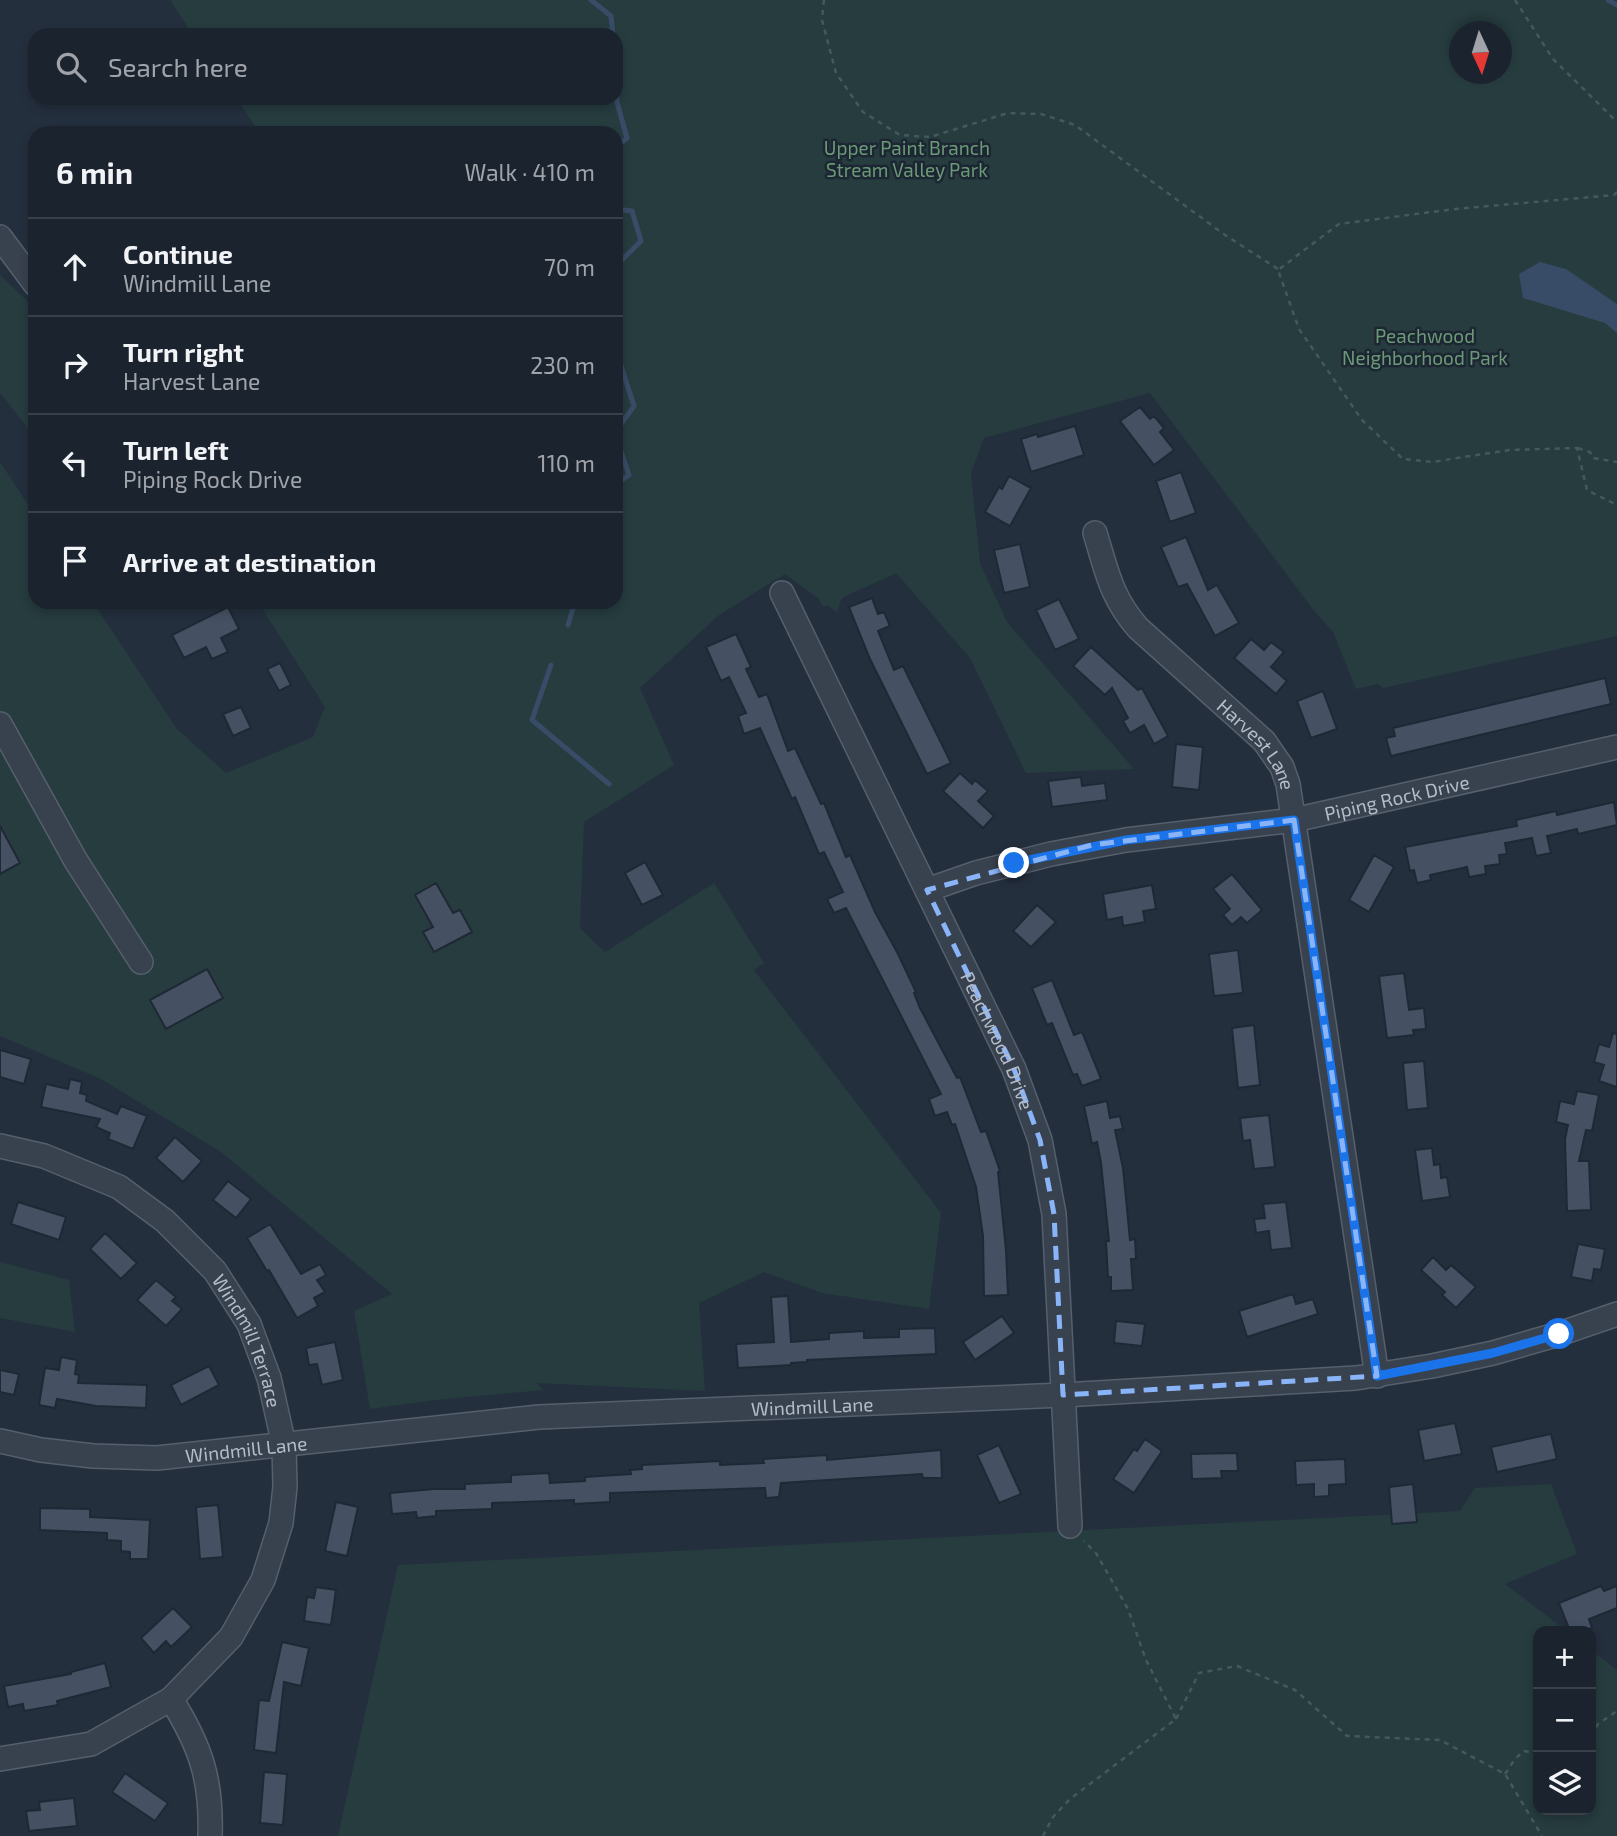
<!DOCTYPE html>
<meta charset="utf-8">
<style>
body{margin:0;font-family:"Exo 2",sans-serif;background:#282f3a;color:#f1f3f6}
.controls{position:absolute;right:21px;bottom:21px;display:grid;overflow:hidden;border-radius:14px;box-shadow:0 4px 10px #0003}
.controls button{width:63px;height:63px;display:grid;place-items:center;padding:0;border:0;border-bottom:2px solid #39404a;background:#1b232e;color:#f1f3f6;font:35px sans-serif}
.compass{position:absolute;left:1449px;top:21px;width:63px;height:63px;border-radius:50%;background:#1b232e;box-shadow:0 4px 10px #0003;rotate:176deg}
.stop{position:absolute;width:21px;height:21px;margin:-16px;border:5px solid #1a73e8;border-radius:50%;background:#fff}
.stop.end{background:#1a73e8;border-color:#fff;box-shadow:0 2px 7px #0008}
.list{margin:0;padding:0;list-style:none}
h2{display:flex;justify-content:space-between;align-items:center;height:91px;margin:0;padding:0 28px;font-size:30px}
h2 small{font-size:23px;font-weight:400;color:#a0a4aa}
.list li{display:grid;grid-template-columns:46px 1fr auto;gap:21px;align-items:center;box-sizing:border-box;height:98px;padding:0 28px;border-top:2px solid #39404a}
.list b{display:block;font-size:26px;white-space:nowrap}
.list p{margin:0;font-size:23px;white-space:nowrap;color:#a0a4aa}
.list em{font-size:23px;font-style:normal;color:#a0a4aa}
.icon{flex:none;width:38px;height:38px;fill:none;stroke:currentColor;stroke-width:2;stroke-linecap:round;stroke-linejoin:round}
.map{position:relative;flex:none;width:1617px;height:1836px;overflow:hidden}
.search{position:absolute;background:#1b232e;box-shadow:0 4px 10px #0003;left:28px;top:28px;width:595px;height:77px;display:flex;align-items:center;gap:18px;box-sizing:border-box;padding:0 24px;border-radius:21px;color:#a0a4aa;font-size:26px}
.panel{position:absolute;background:#1b232e;box-shadow:0 4px 10px #0003;left:28px;top:126px;width:595px;height:483px;border-radius:21px}
.map>svg:first-child{display:block}
.green{fill:#263c3f;fill-rule:evenodd}
.water{fill:#394c67}
.lines{fill:none;stroke-linecap:round;stroke-linejoin:round}
.stream{stroke:#394c67;stroke-width:5}
.building{fill:#455162;stroke:#1f2835;stroke-width:2}
.minor-casing{stroke:#565f6c;stroke-width:26}
.path{stroke:#44595c;stroke-width:2.5;stroke-dasharray:5 5;stroke-linecap:butt}
.minor{stroke:#38414e;stroke-width:23}
.route{stroke:#1a73e8;stroke-width:9}
.marked{fill:none;stroke:#8ab4f8;stroke-width:5;stroke-dasharray:14 9;stroke-linejoin:round}
.labels{text-anchor:middle;dominant-baseline:central;stroke-width:5;stroke-linejoin:round;paint-order:stroke}
.park-label{font-size:19px;fill:#6b9a76;stroke:#1d2633}
.street-label{font-size:19px;fill:#b4bcc9;stroke:#1d2633}
</style>
<div class="map">
<svg width="1617" height="1836" viewBox="0 0 1617 1836">
<rect width="100%" height="100%" fill="#242f3e"/>
<!-- green -->
<path class="green" d="M170,0H1617V636L1383,688L1378,684L1356,689L1333,632L1315,612L1150,393L984,438L971,473L980,563L1007,622L1134,769L1026,773L970,658L896,573L842,598L837,612L827,605L823,607L818,598L785,574L719,615L640,688L674,765L584,822L580,928L605,952L714,883L764,963L754,970L941,1213L929,1309L822,1293L764,1272L699,1303L705,1391L537,1383L544,1390L435,1400L370,1409L354,1311L392,1294L221,1152L101,1079L0,1036V462L35,515V602H93L177,729L226,773L313,737L325,707L258,602H616V133H260L236,98H616V35H193ZM1460,32H1502V74H1460Z
M0,275L35,308V437L0,393Z
M0,1262L69,1280L75,1332L0,1318Z
M1551,1484L1577,1554L1505,1584L1567,1631H1538V1810H1591V1650L1617,1670V1836H338L398,1565L1460,1511L1475,1488Z"/>
<!-- water -->
<path class="water" d="M1540,262L1566,269L1617,304V333L1605,323L1523,298L1519,274Z"/>
<g class="lines">
<!-- stream -->
<path class="stream" d="M591,0L611,16L613,35
M1608,0L1617,5
M616,85L617,102L627,138L616,147
M616,209L632,211L641,241L616,266
M616,350L634,406L616,431
M616,436L629,475L616,484
M568,625L575,602
M551,665L532,720L609,784"/>
</g>
<!-- building -->
<path class="building" d="M1140,407L1150,419L1154,416L1164,428L1160,432L1174,450L1154,465L1120,421Z
M1075,426L1084,455L1031,472L1021,439L1037,434L1038,437Z
M1181,472L1196,513L1170,522L1156,481Z
M1009,476L1031,488L1010,526L985,512L999,487L1002,489Z
M1186,537L1208,590L1217,585L1239,623L1215,636L1187,584L1178,587L1161,547Z
M1020,544L1030,587L1004,593L994,550Z
M872,598L878,614L884,612L890,626L878,631L894,670L903,666L951,763L927,774L870,659L849,607Z
M1059,599L1079,639L1055,650L1036,610Z
M228,607L239,629L221,638L228,652L212,659L206,647L184,658L172,635Z
M736,634L751,667L746,669L759,697L767,694L788,751L795,748L821,804L824,803L846,857L850,855L875,912L897,952L916,992L914,993L920,1008L957,1078L960,1077L981,1132L986,1131L1000,1171L998,1172L1006,1250L1008,1295L984,1296L983,1236L976,1187L955,1124L952,1125L947,1112L935,1116L929,1099L941,1094L846,908L834,913L827,899L843,892L824,852L819,854L795,797L792,799L760,728L744,734L738,716L746,713L729,677L721,681L706,647Z
M1251,639L1264,650L1271,642L1284,652L1271,667L1287,681L1276,694L1234,658Z
M1091,647L1138,690L1142,688L1168,736L1154,744L1144,725L1130,733L1123,721L1128,718L1112,688L1105,695L1073,666Z
M280,663L291,685L279,691L267,669Z
M1605,678L1611,704L1391,756L1386,738L1395,736L1393,728Z
M1323,691L1337,729L1311,738L1297,701Z
M241,707L251,728L233,736L223,714Z
M1176,744L1203,747L1199,790L1172,787Z
M960,773L972,784L975,780L988,791L978,801L994,816L983,828L943,791Z
M1081,777L1082,786L1105,783L1107,800L1052,807L1048,781Z
M1614,802L1617,825L1578,834L1577,829L1547,836L1551,853L1536,856L1532,838L1505,843L1507,854L1499,855L1500,864L1485,866L1486,874L1469,877L1467,867L1430,875L1431,880L1417,883L1414,870L1410,871L1405,847L1517,826L1516,820L1556,811L1557,815Z
M0,826L20,863L0,874Z
M1374,855L1394,867L1369,912L1349,900Z
M645,862L663,895L642,905L625,873Z
M1232,874L1262,910L1247,923L1241,917L1232,925L1223,915L1230,909L1213,889Z
M436,883L453,913L460,910L472,932L434,952L423,932L433,927L415,895Z
M1152,885L1156,909L1143,911L1145,922L1123,926L1122,917L1107,920L1103,894Z
M1037,905L1056,922L1031,947L1013,931Z
M1238,950L1243,993L1214,996L1209,954Z
M207,969L223,998L166,1029L150,1000Z
M1404,973L1409,1010L1424,1008L1426,1029L1413,1030L1414,1035L1387,1038L1379,976Z
M1052,980L1074,1035L1082,1032L1101,1079L1082,1086L1077,1074L1073,1075L1052,1023L1047,1025L1032,988Z
M1254,1025L1260,1085L1238,1088L1232,1028Z
M1613,1033L1617,1034V1087L1599,1081L1604,1065L1594,1062L1599,1044L1609,1047Z
M0,1050L31,1059L24,1084L0,1077Z
M1424,1061L1428,1108L1407,1110L1403,1063Z
M70,1079L82,1082L80,1093L87,1095L86,1101L117,1114L121,1106L147,1116L133,1149L108,1139L110,1133L96,1127L100,1119L41,1107L46,1084L68,1089Z
M1577,1091L1599,1095L1592,1131L1586,1130L1579,1161H1589L1591,1210L1567,1211L1565,1139L1568,1125L1556,1122L1560,1101L1574,1104Z
M1107,1101L1110,1118L1120,1116L1123,1129L1115,1130L1123,1168L1130,1240L1135,1239L1136,1259H1131L1133,1290L1111,1291V1277H1108L1106,1241H1109L1101,1163L1097,1142L1092,1144L1084,1106Z
M1269,1115L1275,1167L1254,1169L1250,1140L1243,1141L1240,1118Z
M175,1137L202,1161L183,1182L156,1158Z
M1432,1148L1434,1165L1440,1164L1441,1178L1447,1177L1450,1197L1422,1201L1415,1150Z
M228,1181L251,1199L236,1218L213,1200Z
M18,1202L66,1217L59,1240L11,1224Z
M1286,1202L1292,1248L1271,1250L1269,1231L1256,1233L1254,1219L1265,1218L1263,1204Z
M270,1224L301,1274L320,1264L326,1275L317,1280L325,1292L314,1298L318,1306L297,1318L269,1270L267,1271L247,1238Z
M105,1233L137,1263L121,1279L90,1249Z
M1578,1244L1605,1249L1601,1270L1594,1269L1592,1281L1571,1277Z
M1433,1257L1446,1270L1451,1265L1476,1287L1456,1308L1442,1295L1445,1292L1421,1270Z
M156,1280L176,1297L172,1301L182,1309L166,1326L137,1300Z
M1293,1294L1296,1304L1313,1299L1318,1314L1247,1337L1239,1311Z
M788,1296L791,1342L829,1339V1333L864,1331V1338L899,1337V1329L935,1328L936,1354L807,1360V1362L791,1363V1365L738,1368L736,1344L774,1342L771,1297Z
M1002,1316L1014,1333L975,1360L963,1342Z
M1116,1321L1145,1324L1142,1346L1114,1343Z
M335,1342L343,1380L322,1385L317,1364L309,1365L306,1348Z
M61,1357L77,1360L75,1374L79,1375L78,1383L147,1385L146,1408L96,1406L57,1399L55,1408L39,1405L45,1368L59,1370Z
M209,1366L219,1385L181,1405L171,1385Z
M0,1370L19,1374L14,1395L0,1392Z
M1455,1423L1462,1454L1424,1461L1418,1430Z
M1551,1434L1557,1459L1497,1472L1491,1447Z
M1145,1439L1162,1451L1134,1493L1113,1479L1134,1449L1137,1451Z
M999,1445L1021,1494L999,1503L977,1455Z
M941,1450L942,1478H923L922,1474L781,1483L779,1497L766,1498L765,1488L610,1493V1502L574,1504V1500L492,1503V1509L436,1511V1516L417,1518L416,1512L392,1514L390,1493L434,1489H465V1484L511,1482V1475L549,1473L550,1483L585,1481V1477L631,1474L630,1470L642,1469V1465L720,1461V1465L764,1463L763,1459L827,1455V1460Z
M1237,1453L1238,1471H1221L1222,1478L1192,1479L1191,1454Z
M1345,1459L1346,1484L1329,1485V1496L1314,1497V1484L1296,1485L1295,1461Z
M1413,1484L1417,1522L1392,1524L1389,1487Z
M336,1502L358,1507L347,1556L325,1551Z
M218,1505L223,1557L200,1559L196,1507Z
M40,1508L90,1509V1517L150,1520L148,1559H130V1552L121,1551V1541L107,1540V1533L40,1530Z
M1601,1586L1604,1591L1617,1586V1608L1589,1619L1592,1628L1584,1631H1570L1559,1603Z
M316,1587L336,1590L331,1625L304,1621L307,1597L314,1598Z
M173,1608L192,1627L171,1647L166,1641L154,1653L141,1638Z
M282,1642L309,1648L301,1686L284,1682L276,1753L254,1750L259,1700L269,1701Z
M105,1663L111,1687L57,1701L58,1705L24,1711L23,1704L8,1707L4,1686L71,1674V1672Z
M264,1772L287,1774L283,1825L260,1823Z
M125,1773L168,1803L155,1821L112,1792Z
M74,1798L77,1826L29,1831L26,1811L40,1810L39,1802Z"/>
<g class="lines">
<!-- minor casing -->
<g class="minor-casing">
<g id="minor">
<path d="M0,237L35,284"/>
<path id="s1" d="M1095,533C1107,572 1111,597 1138,628L1264,741L1282,767L1288,784L1377,1376"/>
<path id="s2" d="M782,593L1014,1069L1040,1140L1054,1214L1070,1526"/>
<path d="M0,724L76,861L141,962"/>
<path id="s3" d="M927,890L976,873L1051,854L1126,840L1294,820L1617,747"/>
<path id="s4" d="M0,1146L44,1156L119,1187L165,1221L215,1271L249,1324L269,1378L284,1445L285,1487L281,1523L263,1580L231,1637L171,1699L91,1744L0,1759"/>
<path id="s5" d="M0,1441L41,1450L93,1456L157,1458L539,1417L1063,1395L1356,1378L1432,1366L1493,1353L1559,1334L1617,1314"/>
<path d="M171,1699C201,1747 212,1780 210,1836"/>
</g>
</g>
<!-- path -->
<path class="path" d="M824,0L822,20L836,73L863,112L900,135L930,137L1008,113L1041,114L1075,125L1225,235L1278,269
M1515,0L1553,59L1617,122
M1617,192L1614,195L1455,209L1339,224L1278,270L1299,329L1362,420L1403,459L1432,462L1509,450L1577,448L1587,490L1617,505
M1578,448L1590,452L1593,458L1617,462
M1176,1719L1199,1673L1237,1666L1295,1690L1347,1736L1440,1740L1505,1774L1542,1836
M1591,1736L1598,1724L1617,1711
M1505,1774L1515,1759L1524,1751L1538,1753
M1043,1836L1053,1817L1070,1799L1176,1719L1146,1660L1128,1609L1096,1553L1084,1541"/>
<!-- minor -->
<use href="#minor" class="minor"/>
</g>
<g class="lines">
<!-- route -->
<path class="route" d="M1014,863L1126,840L1294,820L1377,1376L1493,1353L1559,1334"/>
</g>
<!-- marked area -->
<path class="marked" d="M1294,820L1377,1376L1063,1395L1054,1214L1040,1140L1014,1069L927,890L1092,845Z"/>
<g class="labels">
<!-- park labels -->
<g class="park-label">
<text x="907" y="147">Upper Paint Branch<tspan x="907" dy="22">Stream Valley Park</tspan></text>
<text x="1425" y="335">Peachwood<tspan x="1425" dy="22">Neighborhood Park</tspan></text>
</g>
<!-- street labels -->
<g class="street-label">
<text stroke="none"><textPath href="#s1" startOffset="273">Harvest Lane</textPath></text>
<text stroke="none"><textPath href="#s3" startOffset="480">Piping Rock Drive</textPath></text>
<text stroke="none"><textPath href="#s2" startOffset="497">Peachwood Drive</textPath></text>
<text stroke="none"><textPath href="#s4" startOffset="332">Windmill Terrace</textPath></text>
<text stroke="none"><textPath href="#s5" startOffset="816">Windmill Lane</textPath></text>
<text stroke="none"><textPath href="#s5" startOffset="248">Windmill Lane</textPath></text>
</g>
</g>
</svg>
<div class="controls">
<button>+</button>
<button>−</button>
<button><svg class="icon" aria-label="layers" viewBox="0 0 24 24"><path d="M12 4l9 5-9 5-9-5zM3 14l9 5 9-5"/></svg></button>
</div>
<svg class="compass" viewBox="-18 -18 36 36"><path d="M0-13l5 13h-10z" fill="#e53935"/><path d="M0 13l5-13h-10z" fill="#a0a4aa"/></svg>
<div class="stop" style="left:1559px;top:1334px"></div>
<div class="stop end" style="left:1014px;top:863px"></div>
<div class="search"><svg class="icon" aria-label="search" viewBox="0 0 24 24"><circle cx="10" cy="10" r="6"/><path d="M15 15l6 6"/></svg>Search here</div>
<section class="panel">
<h2>6 min<small>Walk · 410 m</small></h2>
<ul class="list">
<li><svg class="icon" aria-label="ahead" viewBox="0 0 24 24"><path d="M12 20V5M6 11l6-6 6 6"/></svg><div><b>Continue</b><p>Windmill Lane</p></div><em>70 m</em></li>
<li><svg class="icon" aria-label="right" viewBox="0 0 24 24"><path d="M7 20v-9h11M14 6l5 5-5 5"/></svg><div><b>Turn right</b><p>Harvest Lane</p></div><em>230 m</em></li>
<li><svg class="icon" aria-label="left" viewBox="0 0 24 24"><path d="M17 20v-9H6M10 6l-5 5 5 5"/></svg><div><b>Turn left</b><p>Piping Rock Drive</p></div><em>110 m</em></li>
<li><svg class="icon" aria-label="arrive" viewBox="0 0 24 24"><path d="M6 21V4h12l-3 4 3 4H6"/></svg><div><b>Arrive at destination</b></div></li>
</ul>
</section>
</div>
